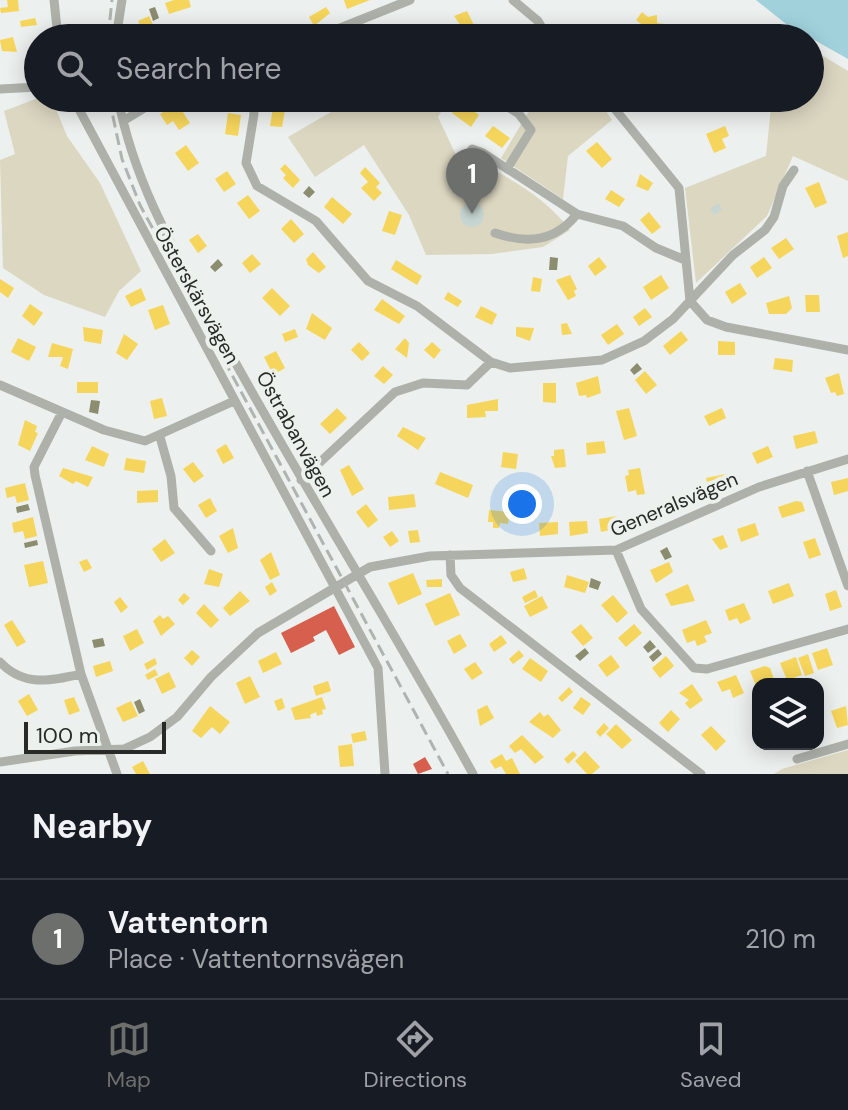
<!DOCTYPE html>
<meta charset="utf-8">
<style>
body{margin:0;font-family:"DM Sans",sans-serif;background:#242831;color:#f1f3f6}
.controls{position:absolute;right:24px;bottom:24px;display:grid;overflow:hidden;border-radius:16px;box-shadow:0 4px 20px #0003}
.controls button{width:72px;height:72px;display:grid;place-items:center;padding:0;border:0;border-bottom:2px solid #363941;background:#171b24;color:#f1f3f6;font:40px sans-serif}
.scale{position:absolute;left:24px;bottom:20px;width:142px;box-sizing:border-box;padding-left:8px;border:4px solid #282a28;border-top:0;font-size:22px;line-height:28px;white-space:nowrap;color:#282a28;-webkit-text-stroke:6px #ebf1ed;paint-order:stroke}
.you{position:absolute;left:522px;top:504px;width:28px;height:28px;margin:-20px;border:6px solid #fff;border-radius:50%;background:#1a73e8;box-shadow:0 0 0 12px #1a73e833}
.badge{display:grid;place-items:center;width:52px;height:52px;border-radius:50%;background:#6d6f6d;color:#fff;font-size:26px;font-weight:700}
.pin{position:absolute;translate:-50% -66px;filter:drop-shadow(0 2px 4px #0008)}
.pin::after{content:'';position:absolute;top:42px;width:28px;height:24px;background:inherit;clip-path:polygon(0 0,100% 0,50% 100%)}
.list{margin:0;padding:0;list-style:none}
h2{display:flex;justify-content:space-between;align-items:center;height:104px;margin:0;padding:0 32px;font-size:34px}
h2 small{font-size:26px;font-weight:400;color:#9ea1a6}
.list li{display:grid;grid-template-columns:52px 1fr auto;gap:24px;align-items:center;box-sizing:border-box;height:120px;padding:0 32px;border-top:2px solid #363941}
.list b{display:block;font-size:30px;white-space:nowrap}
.list p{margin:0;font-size:26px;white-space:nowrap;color:#9ea1a6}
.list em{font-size:26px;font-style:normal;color:#9ea1a6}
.icon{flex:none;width:44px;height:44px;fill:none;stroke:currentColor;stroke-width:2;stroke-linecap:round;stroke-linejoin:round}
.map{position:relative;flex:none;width:848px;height:774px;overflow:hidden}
.search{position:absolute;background:#171b24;box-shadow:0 4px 20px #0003;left:24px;right:24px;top:24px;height:88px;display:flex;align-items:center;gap:20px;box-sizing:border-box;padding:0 28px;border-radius:44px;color:#9ea1a6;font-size:30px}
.sheet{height:224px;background:#171b24}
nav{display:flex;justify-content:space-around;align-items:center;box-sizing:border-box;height:112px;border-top:2px solid #363941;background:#171b24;font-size:22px;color:#9ea1a6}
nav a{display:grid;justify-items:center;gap:4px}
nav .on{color:#6d6f6d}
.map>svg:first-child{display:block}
.green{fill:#dcd7c1}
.water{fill:#a1d2dc}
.homes{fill:#f6d55c}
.shops{fill:#d6604d}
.industry{fill:#8c8c6e}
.building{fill:#c7d6d2}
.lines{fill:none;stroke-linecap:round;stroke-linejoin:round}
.street{stroke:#aeb1aa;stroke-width:9}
.rail{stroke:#b0b4b1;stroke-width:3;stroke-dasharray:12 6;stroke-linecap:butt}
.labels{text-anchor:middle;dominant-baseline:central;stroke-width:8;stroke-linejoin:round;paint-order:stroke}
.street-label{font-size:20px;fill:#282a28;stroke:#ebf1ed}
</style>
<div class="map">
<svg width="848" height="774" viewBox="0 0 848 774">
<rect width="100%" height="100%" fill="#ecf0ee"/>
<!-- green -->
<path class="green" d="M810,48L848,71V181L793,156L767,216L696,283L685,188L766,156L772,98H810Z
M38,98L53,102L67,136L100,183L141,271L119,291L105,317L44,295L3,268L0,160L15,154L4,111Z
M355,98H450L438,117L455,153C495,168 545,195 570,230L543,247L492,254L426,255L409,215L364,145L315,177L288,137Z
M537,98H597L612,120L568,156L563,199L501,158Z
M848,750V774H774L782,769Z"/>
<!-- water -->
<path class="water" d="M756,0H848V59L786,24Z"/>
<!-- homes -->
<path class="homes" d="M7,0H18L19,11L1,13L0,8L8,7Z
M174,0H189L191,7L169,14L165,3Z
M344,0H370L347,9Z
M326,7L330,13L314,26L309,17Z
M467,11L476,29L466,33L454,16Z
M642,12L648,17L657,15V23L665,24L663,38L648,36L646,28L636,20Z
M149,16L156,31L145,36L138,21Z
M35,18L37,25L21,27L20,21Z
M363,24L365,30L351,35L349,29Z
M273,27L279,35L266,38L263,33Z
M520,27L525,30L533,38H516L513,34Z
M389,31L391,38H370Z
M13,37L17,52L2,51L0,40Z
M38,42V68L33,69L29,54L35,53L33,43Z
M314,98H336L318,107Z
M509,98H533L521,110Z
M461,101L479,115L471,127L452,113Z
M177,103L190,123L179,130L173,121L167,125L160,114Z
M273,108L285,110L282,127L270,126Z
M228,113L241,115L238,136L225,134Z
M493,126L510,138L502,148L485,136Z
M725,126L729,136L722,139L726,148L714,153L706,134Z
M597,142L612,159L602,168L586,151Z
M186,145L199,163L188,171L175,153Z
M285,164L300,180L293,188L283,178L286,175L280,169Z
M365,167L380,183L376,187L382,193L374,201L361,188L368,182L360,173Z
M227,171L236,184L224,192L215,179Z
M640,174L653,183L648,191L636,186Z
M819,182L827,203L815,208L805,188Z
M611,190L625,199L619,207L605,199Z
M248,195L260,211L249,219L237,203Z
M332,197L352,214L343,224L324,207Z
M389,211L402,215L395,235L382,231Z
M649,212L661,227L652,234L640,220Z
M291,219L304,234L294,243L281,229Z
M848,232V256L843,258L837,236Z
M198,234L207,246L198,253L189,240Z
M786,238L794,249L779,259L771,248Z
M313,252L326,267L319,273L308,265L306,259Z
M252,254L261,264L250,273L242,263Z
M599,257L607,267L595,276L588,266Z
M764,257L772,268L757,278L750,267Z
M396,260L422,276L417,285L391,269Z
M570,275L577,289L574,291L576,296L568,300L556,280Z
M661,275L669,288L651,300L643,287Z
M533,277L542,279L540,292L531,291Z
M0,279L14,288L8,298L0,292Z
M740,283L747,294L732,304L725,292Z
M141,288L146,300L131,307L125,296Z
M272,288L290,306L280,316L262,298Z
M448,292L462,301L458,307L444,299Z
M805,295H819L820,312H806Z
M789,296L792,308L786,314H769L766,303Z
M382,299L405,316L399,324L374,310Z
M30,304L43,313L34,326L22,316Z
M163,305L170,324L155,330L148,310Z
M481,306L497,314L492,325L475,317Z
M645,308L652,317L639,326L633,317Z
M312,313L332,328L325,340L306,329Z
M567,323L572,334L562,335L561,324Z
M617,324L624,334L608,345L601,335Z
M83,327L103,330L101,344L84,341Z
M516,327L534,328L530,341L516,336Z
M295,329L298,337L285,342L282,334Z
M681,331L688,340L670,355L663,346Z
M124,334L138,344L127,360L116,353Z
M18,338L36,347L29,361L11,352Z
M405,338L409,343L407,358L395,349Z
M718,341L735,342V355H718Z
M359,342L370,353L362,361L351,350Z
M432,342L441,350L434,359L424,350Z
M52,343L73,349L68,369L60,366L63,357H48Z
M276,351L285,368L273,375L264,357Z
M775,358L793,360L792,372L773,369Z
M383,366L393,375L384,384L374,376Z
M645,371L657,385L646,394L635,380Z
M839,373L844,394L837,396L835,392L831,393L825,378Z
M598,376L601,393L587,398L586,395L579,396L576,383Z
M77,382H98V393H77Z
M543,383H556V403L543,402Z
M162,398L167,416L154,419L150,401Z
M498,399V411H485L486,417L467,418V405Z
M337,408L347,418L330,434L320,424Z
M629,408L637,436L624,440L616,411Z
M722,408L726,418L709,426L704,416Z
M25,420L37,426L35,432L38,433L30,451L18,445Z
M403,427L426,438L418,450L397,436Z
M815,431L818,443L796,449L793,436Z
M604,441L606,453L587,455L586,443Z
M226,444L234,458L223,464L216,450Z
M92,446L109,454L104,467L85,460Z
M768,446L773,457L757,464L752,453Z
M564,449L566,467L555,468L551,456H554V450Z
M503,452L518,454L516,469L501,467Z
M126,458L146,461L144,473L124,470Z
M193,462L204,476L194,483L183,469Z
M349,465L364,489L352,496L340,470Z
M63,468L93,477L88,487L76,481L73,484L59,476Z
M640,468L645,494L637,495L636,490L628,492L625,476L629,475L628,470Z
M440,472L473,485L468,498L435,484Z
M726,474L729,486L709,491L706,478Z
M848,478V491L834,495L831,482Z
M25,483L29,500L17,503L15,496L7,498L5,488Z
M158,490V502L137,503V491Z
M414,494L416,507L389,510L388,497Z
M210,498L217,511L206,518L198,505Z
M796,501L802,502L805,511L782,518L778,507Z
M366,504L378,520L368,528L356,512Z
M489,510L510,512L508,524L500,523L499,528H493V522H488Z
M617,516L619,528L601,532L599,519Z
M33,517L37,536L25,539L23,531L14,533L12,523Z
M587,521L588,533L570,536L569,522Z
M558,522V534L540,536L539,523Z
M755,523L759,535L741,542L737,529Z
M233,528L238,548L228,553L219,536Z
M418,530L420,542L410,543L408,531Z
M392,531L399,541L390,547L383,537Z
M723,535L728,547L720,550L712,539Z
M815,538L821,555L809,559L803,542Z
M165,539L175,553L161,562L152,549Z
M271,552L280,575L270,580L260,560Z
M87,559L92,568L84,572L79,562Z
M43,561L48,583L29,587L24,565Z
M669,562L673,572L656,583L650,570Z
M524,568L527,579L513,582L510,572Z
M209,569L223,574L219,587L204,584Z
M413,573L422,594L398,605L388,583Z
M567,575L589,582L585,593L564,587Z
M442,579V587H427L426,580Z
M272,582L277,591L270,596L265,587Z
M789,583L794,596L773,604L768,591Z
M688,584L695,601L671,606L665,594Z
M535,590L538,597L525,603L522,597Z
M836,590L842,607L830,611L825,594Z
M240,591L250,601L230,616L223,608Z
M184,593L190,598L183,605L178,600Z
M450,593L460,615L435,626L425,604Z
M613,595L628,613L617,623L601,605Z
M542,596L548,608L530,617L524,606Z
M120,597L128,607L121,613L114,602Z
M744,603L751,619L740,624L737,618L729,621L725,610Z
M204,604L219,620L211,628L196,613Z
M160,615L163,619L168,616L175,624L161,636L153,621Z
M12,620L26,642L17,647L4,625Z
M706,620L712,633L704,636L707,642L697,646L695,640L687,643L682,630Z
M581,624L593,638L583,646L571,632Z
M634,624L642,633L626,647L618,638Z
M137,629L144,643L130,651L123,636Z
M460,634L467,646L454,654L447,641Z
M501,635L507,643L494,652L489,644Z
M827,648L833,665L818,670L812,653Z
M192,650L200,657L192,666L184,658Z
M519,650L524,656L513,664L509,659Z
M276,652L282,664L263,673L258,661Z
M808,654L814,673L805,676L798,658Z
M611,655L620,667L607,677L598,665Z
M666,656L674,666L660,678L652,668Z
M796,657L802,675L787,680L780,663Z
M155,658L157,664L147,670L144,664Z
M530,658L548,671L541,682L522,669Z
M110,661L113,671L96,677L93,666Z
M475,662L483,673L472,680L464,669Z
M765,666L770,668L775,682L756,686L750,671Z
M155,669L158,675L148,680L145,675Z
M169,672L176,687L162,694L155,679Z
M736,675L744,693L733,698L730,689L722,692L717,682Z
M250,676L260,697L245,704L236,683Z
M328,681L331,691L316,696L313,686Z
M692,684L703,700L690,709L685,703L689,700L679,693Z
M569,687L573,692L562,702L558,698Z
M29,694L38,710L27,716L18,701Z
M74,697L80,711L69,715L64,700Z
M322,697L326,709L322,710L323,714L317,716L316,712L310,715L311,718L295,720L291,708Z
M581,697L591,704L583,715L573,708Z
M282,698L285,708L278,711L274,701Z
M131,701L138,716L123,722L116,708Z
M487,705L494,718L480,726L477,710Z
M210,706L230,722L220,734L212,727L201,738L192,731Z
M846,706L848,725L837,728L831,711Z
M671,710L680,719L668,732L659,723Z
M540,712L544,717L548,714L561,730L553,738L529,722Z
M604,723L609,728L600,737L596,732Z
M616,724L632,740L622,749L606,734Z
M711,726L726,741L716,751L701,735Z
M365,731L367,740L353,743L351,734Z
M522,735L544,757L535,764L521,749L515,753L509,746Z
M352,744L354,766L340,767L338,746Z
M573,751L577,755L568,764L564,759Z
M585,751L600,767L592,774H587L575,761Z
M502,754L506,761L512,758L520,774H506L501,766L495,769L490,761Z
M143,761L150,774H136L132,767Z"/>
<!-- shops -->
<path class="shops" d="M334,606L355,647L339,655L326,630L313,637L315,641L291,653L281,633Z
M425,757L432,769L418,774L413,764Z"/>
<!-- industry -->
<path class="industry" d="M155,7L159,18L153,21L149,9Z
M309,186L315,192L309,198L303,193Z
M550,257L558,258L557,270H549Z
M218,259L223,265L215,272L210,267Z
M637,363L642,369L634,375L630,370Z
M91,400L100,401L98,414L89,412Z
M28,504L30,510L17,513L16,507Z
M37,540L38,545L25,548L24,543Z
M667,547L672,557L665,560L660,551Z
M591,578L601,582L598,590L589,587Z
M103,638L105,646L94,648L92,640Z
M650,640L656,647L648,653L643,647Z
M585,648L589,653L580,661L575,656Z
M658,649L662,654L653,662L649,657Z
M140,699L145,711L139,714L134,702Z"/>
<!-- building -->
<path class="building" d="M718,203L722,209L715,215L710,209Z
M460 215a12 12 0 1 1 24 0a12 12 0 1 1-24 0Z"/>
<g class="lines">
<!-- street -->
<path class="street" d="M54,0L58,38
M513,0L538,21L548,38
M320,36L410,0
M116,38L122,0
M0,89L38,87
M73,98L378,668L385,774
M118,98C135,188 181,262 224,342C304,488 393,628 473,774
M253,98L254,114L246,163L257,186L316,221L368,281L417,306L491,362L510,368L602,360L644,341L673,319L733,255L765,230L774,217L783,186L794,170
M494,98L519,114L531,130L507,169
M606,98L679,188L690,301
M123,121L161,98
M472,149L483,153L577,214L623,226L656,248L685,260
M495,233C527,244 555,242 577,214
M690,301L707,320L726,327L848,350
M0,385L104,430L145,441L234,401
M62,412L34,467L35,475L81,674L117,774
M160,437L171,476L174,508L211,551
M807,471L848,586
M301,480L395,392L423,383L467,385L491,362
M616,550L641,609L694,668L707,669L848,629
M450,555L451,575L460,588L701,774
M0,662C24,687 50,681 81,674
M797,759L848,744
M0,762L75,751L124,749L150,737L177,717L211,677L258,633L370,567L430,556L616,550L759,487L848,459"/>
<!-- rail -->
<path class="rail" d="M108,38L112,0
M109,98L122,159L140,205L448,774"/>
</g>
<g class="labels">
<!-- street labels -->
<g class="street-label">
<text transform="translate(197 295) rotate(61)">Österskärsvägen</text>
<text transform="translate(296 434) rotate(61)">Östrabanvägen</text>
<text transform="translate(674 504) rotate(-23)">Generalsvägen</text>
</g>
</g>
</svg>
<div class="controls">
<button><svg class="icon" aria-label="layers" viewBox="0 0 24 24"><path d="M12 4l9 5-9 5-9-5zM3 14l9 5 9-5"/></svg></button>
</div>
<div class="scale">100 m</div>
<div class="you"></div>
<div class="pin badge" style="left:472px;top:214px">1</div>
<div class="search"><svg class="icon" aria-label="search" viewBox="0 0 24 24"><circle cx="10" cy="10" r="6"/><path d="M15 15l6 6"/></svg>Search here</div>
</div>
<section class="sheet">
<h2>Nearby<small></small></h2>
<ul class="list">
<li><span class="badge">1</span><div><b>Vattentorn</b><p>Place · Vattentornsvägen</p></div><em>210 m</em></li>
</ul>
</section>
<nav>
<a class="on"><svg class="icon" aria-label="map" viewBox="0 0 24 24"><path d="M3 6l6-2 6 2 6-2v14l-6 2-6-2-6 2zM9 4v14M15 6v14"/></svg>Map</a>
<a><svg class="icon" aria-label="directions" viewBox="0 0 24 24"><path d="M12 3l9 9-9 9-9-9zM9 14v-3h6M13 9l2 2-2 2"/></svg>Directions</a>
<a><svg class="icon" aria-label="saved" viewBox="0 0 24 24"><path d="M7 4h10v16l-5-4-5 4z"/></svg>Saved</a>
</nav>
